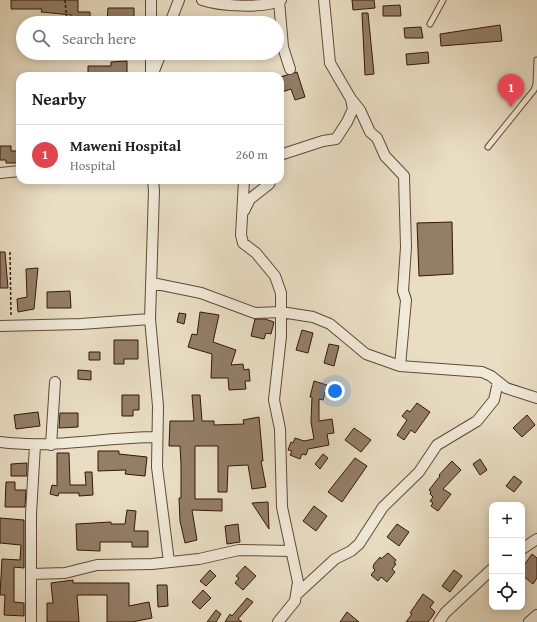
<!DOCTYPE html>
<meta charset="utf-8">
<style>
body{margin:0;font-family:"Gentium Book Plus",serif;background:#f2f2f2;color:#202124}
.controls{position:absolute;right:12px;bottom:12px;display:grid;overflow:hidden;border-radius:8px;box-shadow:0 2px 10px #0003}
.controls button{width:36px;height:36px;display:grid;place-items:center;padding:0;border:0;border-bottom:1px solid #e0e0e0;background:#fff;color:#202124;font:20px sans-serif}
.you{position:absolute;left:335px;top:391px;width:14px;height:14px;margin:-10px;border:3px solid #fff;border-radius:50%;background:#1a73e8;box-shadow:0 0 0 6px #1a73e833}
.badge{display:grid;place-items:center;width:26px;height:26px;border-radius:50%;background:#8f2418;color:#fff;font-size:13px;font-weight:700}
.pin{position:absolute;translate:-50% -33px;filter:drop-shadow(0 1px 2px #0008)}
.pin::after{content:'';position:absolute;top:21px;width:14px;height:12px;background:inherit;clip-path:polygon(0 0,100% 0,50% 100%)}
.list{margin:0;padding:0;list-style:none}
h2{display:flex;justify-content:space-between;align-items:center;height:52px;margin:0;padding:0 16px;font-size:17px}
h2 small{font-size:13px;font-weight:400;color:#757577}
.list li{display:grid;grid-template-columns:26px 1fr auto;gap:12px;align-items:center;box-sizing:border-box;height:60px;padding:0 16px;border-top:1px solid #e0e0e0}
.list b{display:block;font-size:15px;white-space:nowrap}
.list p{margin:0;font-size:13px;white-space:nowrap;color:#757577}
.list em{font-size:13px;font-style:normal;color:#757577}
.icon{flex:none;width:22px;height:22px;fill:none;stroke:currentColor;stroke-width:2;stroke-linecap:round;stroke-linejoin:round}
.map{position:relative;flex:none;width:537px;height:622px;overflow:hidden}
.search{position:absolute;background:#fff;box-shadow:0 2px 10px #0003;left:16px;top:16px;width:268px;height:44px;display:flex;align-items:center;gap:10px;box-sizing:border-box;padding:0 14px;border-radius:22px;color:#757577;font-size:15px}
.panel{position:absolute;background:#fff;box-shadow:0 2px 10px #0003;left:16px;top:72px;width:268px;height:112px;border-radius:12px}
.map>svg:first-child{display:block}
.building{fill:#937e68;stroke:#351705}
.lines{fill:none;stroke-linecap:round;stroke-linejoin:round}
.service-casing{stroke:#624935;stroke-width:7}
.minor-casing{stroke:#624935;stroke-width:12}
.path{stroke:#351705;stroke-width:1.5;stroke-dasharray:3 2;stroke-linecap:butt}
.service{stroke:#f1ead9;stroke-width:5}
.minor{stroke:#f1ead9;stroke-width:10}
</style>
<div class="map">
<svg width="537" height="622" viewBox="0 0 537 622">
<rect width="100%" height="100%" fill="#e9dec4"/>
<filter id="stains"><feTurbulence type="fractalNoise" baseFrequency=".005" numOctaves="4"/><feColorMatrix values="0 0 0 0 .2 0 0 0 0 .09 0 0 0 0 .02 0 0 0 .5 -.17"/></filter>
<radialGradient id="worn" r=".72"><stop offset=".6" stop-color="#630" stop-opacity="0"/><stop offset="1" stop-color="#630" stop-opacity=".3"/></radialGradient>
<!-- building -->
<path class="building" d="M11,0H78V12H90V23H71V15L41,12L42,9H11Z
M352,0H374L375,8L353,10Z
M400,5L401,16H383V6Z
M108,8H134V22L107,21Z
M362,13H368L374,74L365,75Z
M500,25L502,41L441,46L440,34Z
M421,27L423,38H405L404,28Z
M428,52L429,63L407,65L406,54Z
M127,61V76H88V66H111V62Z
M297,72L305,97L295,100L291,89L282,92L280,77Z
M0,146H11V151H20V163H6V160H0Z
M452,222L453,274L419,276L417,223Z
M0,252H5L8,288H0Z
M38,268L34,309L18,312L17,299L27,297L26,269Z
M70,291L71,308H47V292Z
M200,312L219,315L213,342L236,350L231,365L243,364L244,370L249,369L250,381H245L246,389L229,390L228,378H211L212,354L188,347L192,334L197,335Z
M179,313L186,314L184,324L177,322Z
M255,319H265L274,322L271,334L266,333L264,339L251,336Z
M302,330L313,333L308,353L296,350Z
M114,340H138V359H124V364H114Z
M329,344L339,346L334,366L324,363Z
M89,352H100V360H89Z
M78,370L91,371V380L78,379Z
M314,381L327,385L323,400L319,399V421L332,419L334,433L327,434L329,445L308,449L306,455L302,454L300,459L290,455L292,451L288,450L291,442L293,443L295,438L304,441L314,439L311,422L312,397H310Z
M122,395H139V410H133V416H122Z
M192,395H200L202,421H214V425L244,424L243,420L259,417L263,461H261L266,487L252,489L248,465L228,466L227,492H218V446H195V499H222V511L192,510L197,540L185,543L180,521L179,498H181V464L180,446H169L170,421H194Z
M417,403L430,412L415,433L411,430L404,440L397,435L407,420L402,416L407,410L410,412Z
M38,412L40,426L16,429L14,415Z
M60,413H78V427L59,428Z
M527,415L535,425L522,437L513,428Z
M354,428L371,440L361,452L345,440Z
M98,451H119V454L147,457L145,476L125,474L126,470L98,471Z
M57,453H69L70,485H86L85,472H92L93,495L79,496V493H59L58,496L50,494L52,485L57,486Z
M323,454L328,458L320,469L315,464Z
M355,458L367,466L342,502L328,492Z
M480,459L487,470L480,475L473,464Z
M452,461L461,470L443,489L451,494L438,511L431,506L433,503L430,501L433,497L430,494L431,491L429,490L440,476L439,475Z
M27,463V476H11V464Z
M514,476L522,482L514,492L506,486Z
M6,482H15V490H26L25,507H5Z
M268,502L269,529L252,503Z
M314,506L327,516L316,531L303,521Z
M127,510L136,511L134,531H148V547H132V542H100V551L77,550L76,524L111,522V524H125Z
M0,518L24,520V568L14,567V602L24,603V616L4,615L5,595H0L2,559L20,560L21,545L0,543Z
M238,524L240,542L227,544L225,526Z
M397,524L409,532L399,546L387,537Z
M388,553L396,560L394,563L396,564L392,569L395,572L387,582L381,577L378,581L371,575L375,570L373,568L374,564L380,557L381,559Z
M532,554L537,558V578L533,584L522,575V568Z
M245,566L256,576L243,590L235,583L239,578L236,576Z
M210,570L216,576L206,586L200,581Z
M454,570L462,576L450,592L442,586Z
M73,580V583H129V606L149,602L152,618L132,622H107V595H77L79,622H47V603H53L51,583Z
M157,585H167L168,606L158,607Z
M203,590L211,598L200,609L192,602Z
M423,594L434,602L430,607L435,612L432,617L428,622H406L412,614L410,613Z
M247,598L253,602L238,619L242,622H225L230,614L232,616Z
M216,610L221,614L216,622H207Z
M347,612L359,622H340Z"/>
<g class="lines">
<!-- service casing -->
<g class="service-casing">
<path id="service" d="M430,24L443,0
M488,147L534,90L536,84L537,60"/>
</g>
<!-- minor casing -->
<g class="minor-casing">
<path id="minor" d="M202,0C220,6 264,9 281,0
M279,1L283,47L290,69
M151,23V0
M170,23L179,0
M151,73V53
M152,76L161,53
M351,99L360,110L370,132L377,138L385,156L404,176L406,247L403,291L406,300L400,366
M280,155L323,141L336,139L347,122L353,109L351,99L330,63L324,0
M0,173L20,171
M153,180L154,191L150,319L158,406L157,467L169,562
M244,180L241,235L243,243L256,253L275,276L281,293V336L274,400L280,429L282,507L298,582L295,601L278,622
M244,211L250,199L269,184L271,180
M152,283L201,293L255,313L281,312L313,317L330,324L366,354L400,366L482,372L491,376L506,388L537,398
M0,326L81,324L150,319
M0,442C53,449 104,437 157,437
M51,445L55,382
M522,549L537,539
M31,574L65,573L97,565L152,564L199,559L239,550L291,551
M297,594L335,559L351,551L359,544L383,507L419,472L437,445L477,421L494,400L498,382
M31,622V514L35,445
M439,622L445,613L492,569
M529,622L537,615"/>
</g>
<!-- path -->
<path class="path" d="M65,0L67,23
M10,252L11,317"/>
<!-- service -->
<use href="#service" class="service"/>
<!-- minor -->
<use href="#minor" class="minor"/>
</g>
<rect width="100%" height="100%" filter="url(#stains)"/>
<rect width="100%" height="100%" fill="url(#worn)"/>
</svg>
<div class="controls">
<button>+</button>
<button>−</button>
<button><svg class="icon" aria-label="locate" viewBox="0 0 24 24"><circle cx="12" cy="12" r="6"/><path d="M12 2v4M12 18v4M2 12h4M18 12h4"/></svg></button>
</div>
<div class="you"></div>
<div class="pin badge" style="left:511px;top:107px;background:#e0444e">1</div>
<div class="search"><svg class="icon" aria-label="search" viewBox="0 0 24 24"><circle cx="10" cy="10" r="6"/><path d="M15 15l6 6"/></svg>Search here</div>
<section class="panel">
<h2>Nearby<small></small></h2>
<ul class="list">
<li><span class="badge" style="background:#e0444e">1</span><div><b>Maweni Hospital</b><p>Hospital</p></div><em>260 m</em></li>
</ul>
</section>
</div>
